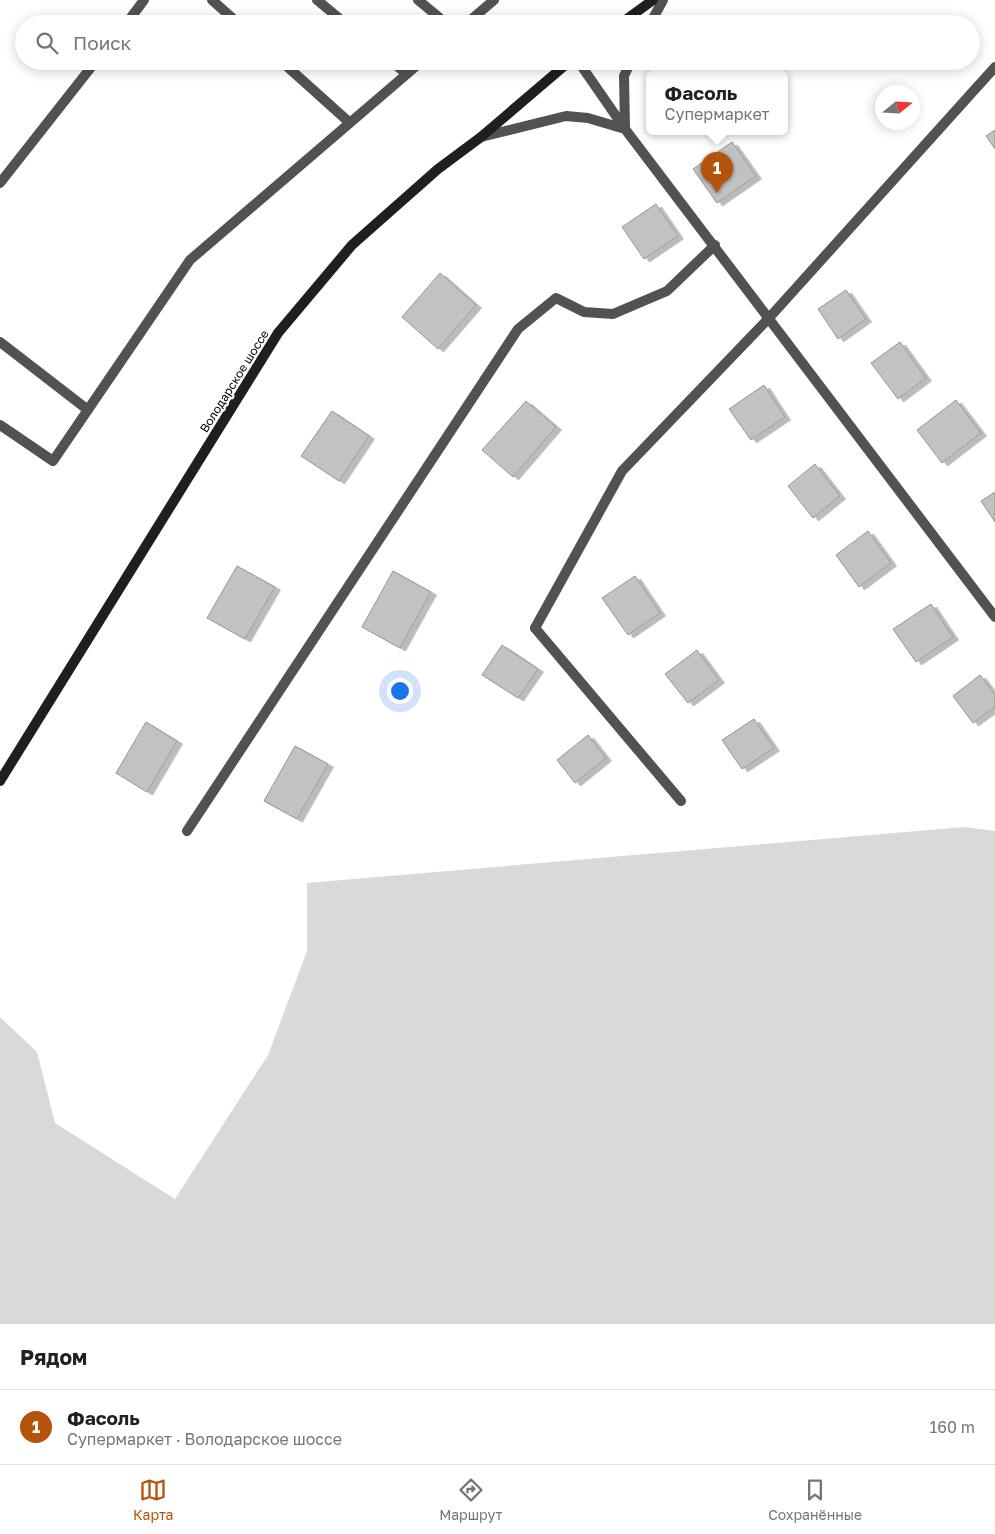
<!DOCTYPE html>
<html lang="ru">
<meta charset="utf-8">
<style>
body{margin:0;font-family:"Golos Text",sans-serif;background:#f6f6f6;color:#202124}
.compass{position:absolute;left:875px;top:85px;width:45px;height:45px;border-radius:50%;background:#fff;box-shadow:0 2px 12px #0003;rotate:72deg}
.you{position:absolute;left:399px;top:690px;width:18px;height:18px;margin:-12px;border:4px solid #fff;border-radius:50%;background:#1a73e8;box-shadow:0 0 0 8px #1a73e833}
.badge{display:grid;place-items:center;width:32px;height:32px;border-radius:50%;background:#b45309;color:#fff;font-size:16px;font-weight:700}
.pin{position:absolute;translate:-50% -41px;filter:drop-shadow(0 1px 2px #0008)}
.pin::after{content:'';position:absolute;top:26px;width:18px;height:15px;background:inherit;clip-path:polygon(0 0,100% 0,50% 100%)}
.popup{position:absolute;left:646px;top:70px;width:142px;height:65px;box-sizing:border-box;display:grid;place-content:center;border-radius:8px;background:#fff;filter:drop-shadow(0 1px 4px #0005);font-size:16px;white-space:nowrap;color:#757577}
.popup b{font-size:19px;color:#202124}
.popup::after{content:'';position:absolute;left:50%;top:100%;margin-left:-10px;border:10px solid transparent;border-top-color:#fff}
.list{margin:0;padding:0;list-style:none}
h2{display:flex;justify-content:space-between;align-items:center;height:65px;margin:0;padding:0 20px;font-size:21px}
h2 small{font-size:16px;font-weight:400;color:#757577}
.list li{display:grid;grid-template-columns:32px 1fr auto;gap:15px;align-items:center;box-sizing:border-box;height:75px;padding:0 20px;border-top:1px solid #e0e0e0}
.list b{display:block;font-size:19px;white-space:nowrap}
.list p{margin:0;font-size:16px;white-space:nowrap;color:#757577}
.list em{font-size:16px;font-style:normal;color:#757577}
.icon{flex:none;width:28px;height:28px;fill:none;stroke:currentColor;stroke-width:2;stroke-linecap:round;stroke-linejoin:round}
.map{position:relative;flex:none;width:995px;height:1324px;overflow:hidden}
.search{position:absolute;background:#fff;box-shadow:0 2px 12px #0003;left:15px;right:15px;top:15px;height:55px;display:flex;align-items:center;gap:12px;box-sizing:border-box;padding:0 18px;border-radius:28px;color:#757577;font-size:19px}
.sheet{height:140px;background:#fff}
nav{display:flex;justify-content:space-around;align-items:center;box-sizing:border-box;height:70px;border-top:1px solid #e0e0e0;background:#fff;font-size:14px;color:#757577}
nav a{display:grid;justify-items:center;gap:2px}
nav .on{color:#b45309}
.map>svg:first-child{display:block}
.green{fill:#d9d9d9}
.building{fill:#c2c2c2;stroke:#969696;filter:url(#shadow)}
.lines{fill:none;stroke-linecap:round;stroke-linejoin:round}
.service{stroke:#525252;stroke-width:10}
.minor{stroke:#525252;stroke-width:10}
.secondary{stroke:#1f1f1f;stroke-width:10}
.labels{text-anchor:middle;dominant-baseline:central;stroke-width:4;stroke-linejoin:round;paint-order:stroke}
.street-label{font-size:12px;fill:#000;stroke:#fff}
</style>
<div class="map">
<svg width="995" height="1324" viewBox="0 0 995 1324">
<defs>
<filter id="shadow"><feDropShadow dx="5.5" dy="3" stdDeviation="0" flood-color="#0004"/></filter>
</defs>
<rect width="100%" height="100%" fill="#fff"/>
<!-- green -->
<path class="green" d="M964,827L995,831V1324H0V1017L37,1052L55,1123L175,1199L268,1055L307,951V883Z"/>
<!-- building -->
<path class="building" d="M995,130V149L986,136Z
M732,142L756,176L717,203L693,169Z
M656,204L678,236L644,259L622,227Z
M440,273L476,305L438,349L402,317Z
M846,290L866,319L838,339L818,309Z
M900,342L926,378L898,399L871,363Z
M764,385L785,417L751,440L729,409Z
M956,400L981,433L942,463L917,430Z
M526,401L556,427L513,477L482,450Z
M332,411L369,436L339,481L301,456Z
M815,464L840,496L813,518L788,486Z
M995,492V522L981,501Z
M868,531L891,563L859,587L836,555Z
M237,566L275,587L245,639L207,618Z
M393,571L431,592L400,648L362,627Z
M635,576L660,613L628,635L602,598Z
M931,604L953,637L916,662L893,629Z
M502,645L538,669L518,698L482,675Z
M697,650L719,680L688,703L665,674Z
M980,675L995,695V707L973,723L953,696Z
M754,719L774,748L742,769L722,740Z
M146,722L177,741L147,792L116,773Z
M588,735L606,758L575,783L557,760Z
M295,746L328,764L297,819L264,801Z"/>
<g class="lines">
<!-- service -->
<path class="service" d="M212,0L239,24
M317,0L346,24
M418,0L447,24
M126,24L144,0
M466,24L494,0
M650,24L663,0
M281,61L350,123
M391,61L407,74
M578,61L625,129L995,617
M625,128L624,76L631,61
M481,137L566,116L588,118L625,129
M0,183L96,61
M0,342L88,410
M0,425L53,461L190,260L422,61
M535,628L681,801
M187,831L518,329L556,298L584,312L613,314L667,291L715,245"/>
<!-- minor -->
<path class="minor" d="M535,628L622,471L769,318L995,67"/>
<!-- secondary -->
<path class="secondary" d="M620,24L653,0
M0,781L278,333L352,245L438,169L481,137L570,61"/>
</g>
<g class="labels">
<!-- street labels -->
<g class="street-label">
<text transform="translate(234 381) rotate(-58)">Володарское шоссе</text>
</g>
</g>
</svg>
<svg class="compass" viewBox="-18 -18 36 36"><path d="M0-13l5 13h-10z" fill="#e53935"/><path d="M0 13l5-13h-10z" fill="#757577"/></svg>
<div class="you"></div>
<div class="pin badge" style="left:717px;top:193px">1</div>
<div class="popup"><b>Фасоль</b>Супермаркет</div>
<div class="search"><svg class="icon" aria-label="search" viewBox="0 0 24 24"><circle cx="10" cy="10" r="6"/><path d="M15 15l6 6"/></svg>Поиск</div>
</div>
<section class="sheet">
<h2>Рядом<small></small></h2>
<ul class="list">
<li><span class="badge">1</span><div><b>Фасоль</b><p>Супермаркет · Володарское шоссе</p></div><em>160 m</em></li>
</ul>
</section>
<nav>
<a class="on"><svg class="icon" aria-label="map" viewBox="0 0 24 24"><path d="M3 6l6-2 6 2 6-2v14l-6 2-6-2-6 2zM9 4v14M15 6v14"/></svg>Карта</a>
<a><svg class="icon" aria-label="directions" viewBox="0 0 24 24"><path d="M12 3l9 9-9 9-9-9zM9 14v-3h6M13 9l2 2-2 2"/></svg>Маршрут</a>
<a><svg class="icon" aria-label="saved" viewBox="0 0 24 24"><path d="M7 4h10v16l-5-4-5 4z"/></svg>Сохранённые</a>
</nav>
